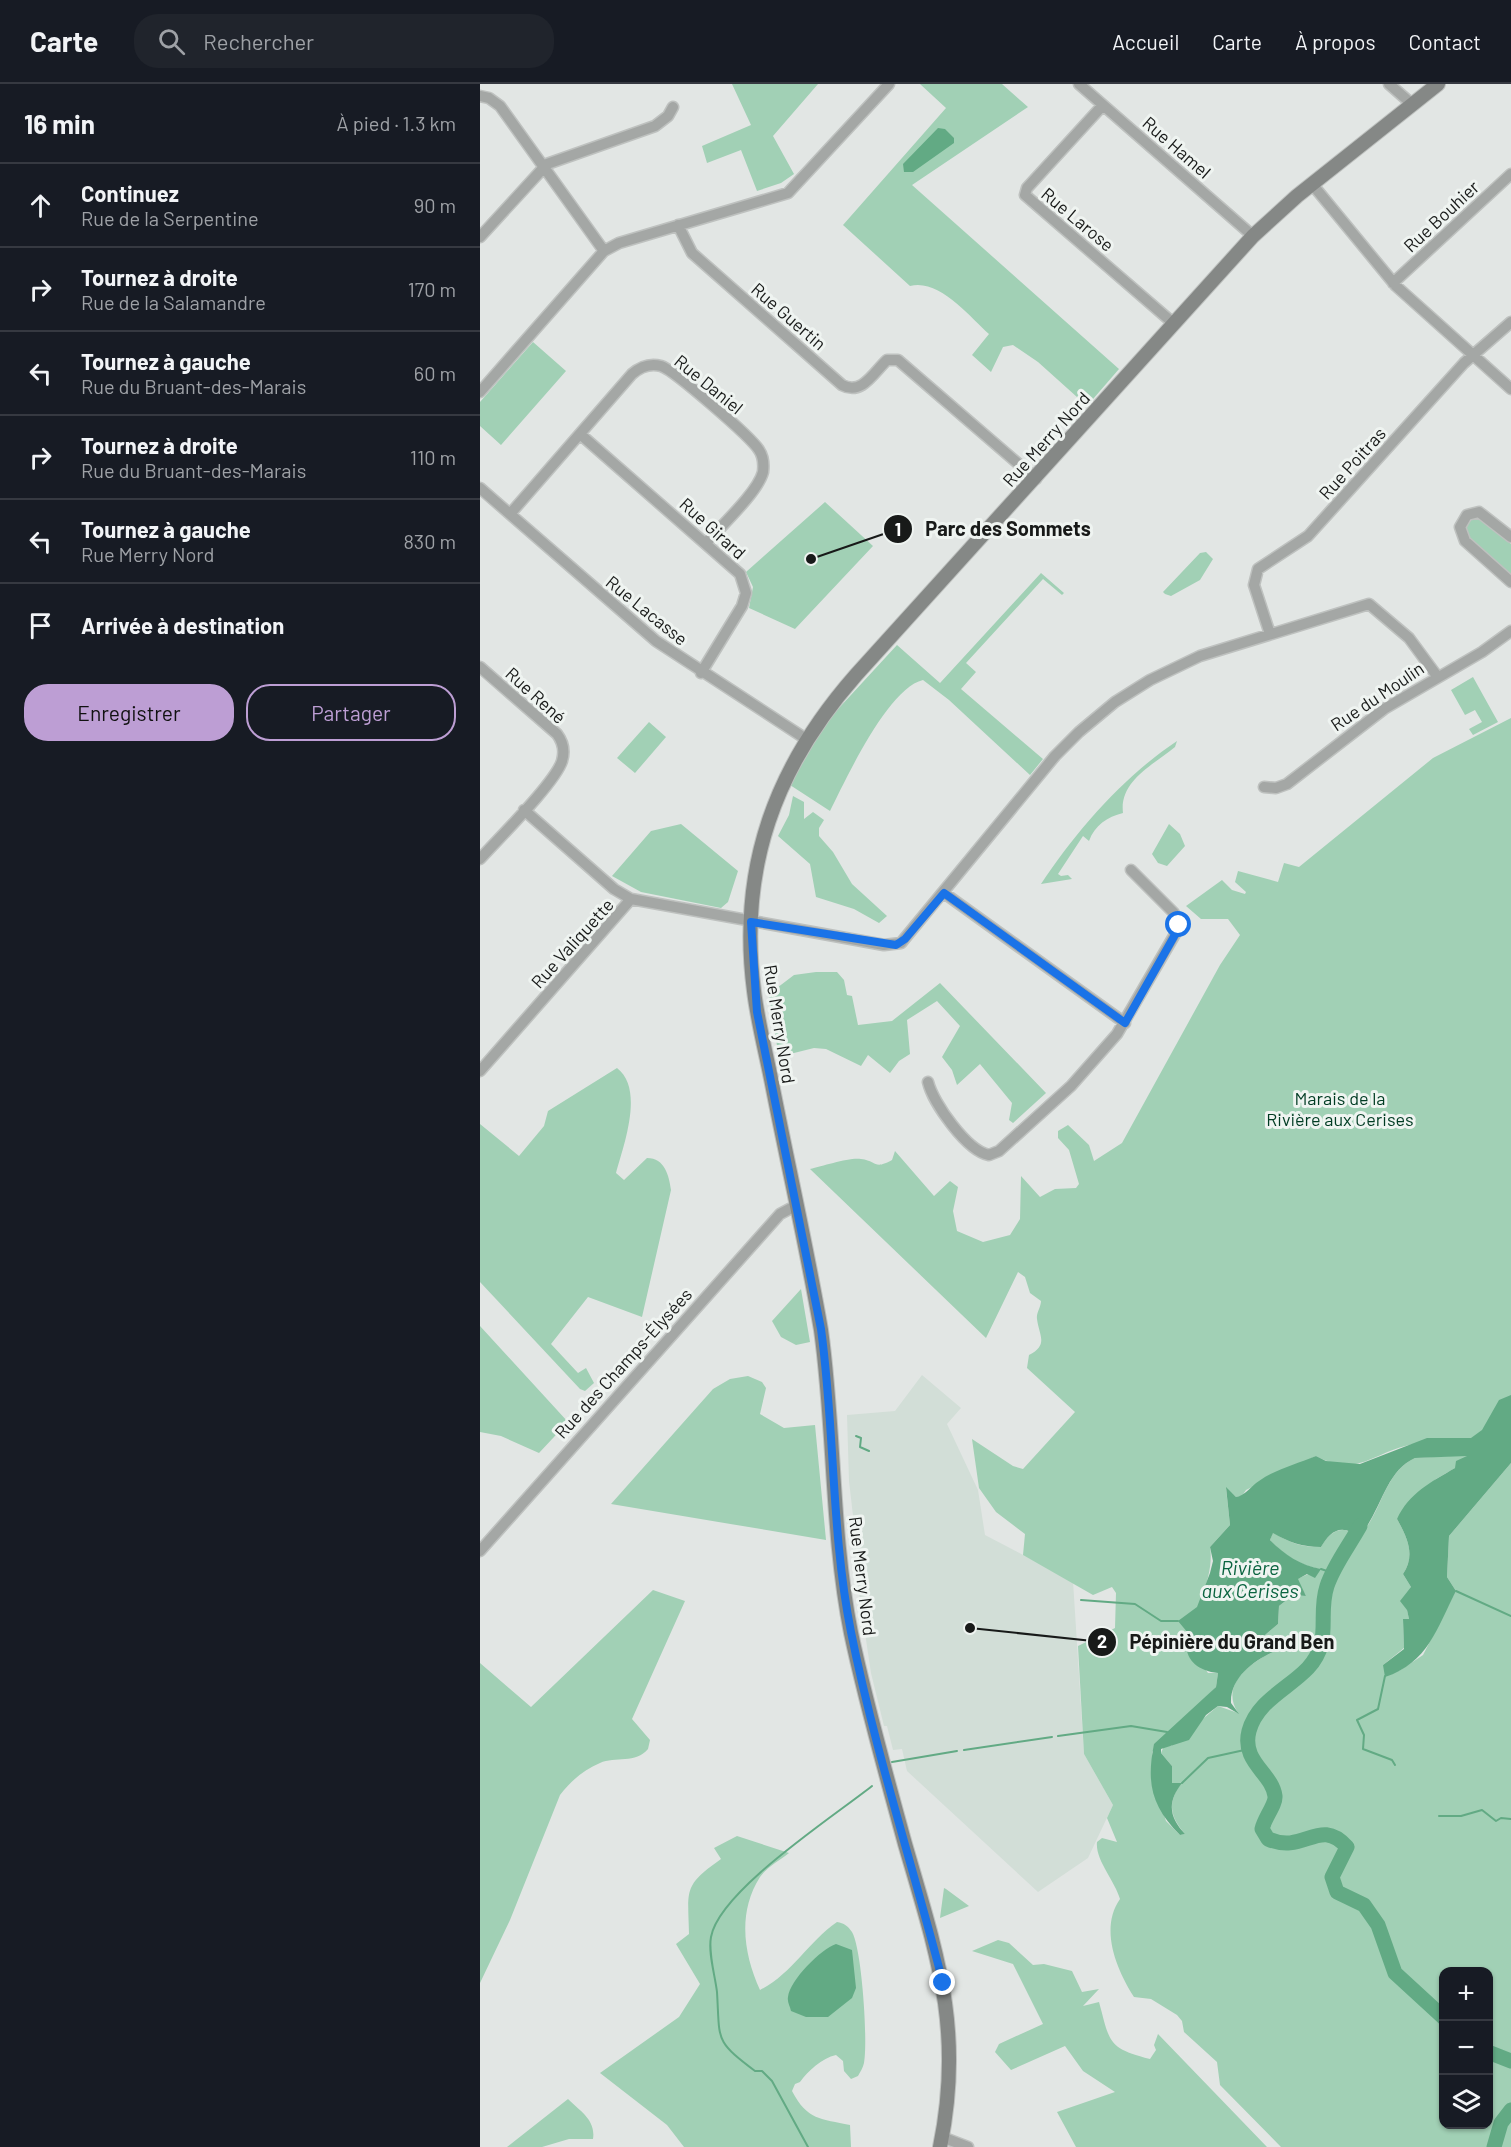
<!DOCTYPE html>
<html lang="fr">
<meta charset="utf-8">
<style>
body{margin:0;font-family:Barlow,sans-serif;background:#20242c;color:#f1f3f6}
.controls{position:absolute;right:18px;bottom:18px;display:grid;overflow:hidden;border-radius:12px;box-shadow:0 2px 4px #0004}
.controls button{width:54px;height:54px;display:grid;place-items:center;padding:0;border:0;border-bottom:2px solid #363941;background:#171b24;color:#f1f3f6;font:30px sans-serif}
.stop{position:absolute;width:18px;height:18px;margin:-14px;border:4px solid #1a73e8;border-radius:50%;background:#fff}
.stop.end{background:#1a73e8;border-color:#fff;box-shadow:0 2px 6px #0008}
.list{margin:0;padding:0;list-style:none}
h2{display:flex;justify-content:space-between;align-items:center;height:78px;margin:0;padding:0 24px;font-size:26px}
h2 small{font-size:20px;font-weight:400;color:#9ea1a6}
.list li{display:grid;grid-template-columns:39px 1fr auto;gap:18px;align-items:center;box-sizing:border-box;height:84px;padding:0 24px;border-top:2px solid #363941}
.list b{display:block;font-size:22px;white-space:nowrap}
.list p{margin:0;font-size:20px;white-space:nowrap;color:#9ea1a6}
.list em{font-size:20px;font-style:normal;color:#9ea1a6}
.actions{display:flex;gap:12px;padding:18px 24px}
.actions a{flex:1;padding:14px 0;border:2px solid #bd9ed4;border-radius:24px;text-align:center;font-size:21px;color:#bd9ed4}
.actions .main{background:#bd9ed4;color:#111}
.icon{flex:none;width:33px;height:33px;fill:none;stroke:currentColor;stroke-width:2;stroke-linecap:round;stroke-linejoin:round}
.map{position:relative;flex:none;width:1031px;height:2063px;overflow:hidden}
header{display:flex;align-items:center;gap:36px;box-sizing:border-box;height:84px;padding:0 30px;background:#171b24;border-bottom:2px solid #363941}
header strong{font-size:28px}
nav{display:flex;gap:33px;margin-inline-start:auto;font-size:21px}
.search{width:420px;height:54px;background:#20242c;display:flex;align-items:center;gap:15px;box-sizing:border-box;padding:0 21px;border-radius:24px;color:#9ea1a6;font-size:22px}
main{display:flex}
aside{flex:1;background:#171b24}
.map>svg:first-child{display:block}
.built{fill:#d2ded7}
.green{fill:#a1d0b5;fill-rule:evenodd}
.water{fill:#62aa84}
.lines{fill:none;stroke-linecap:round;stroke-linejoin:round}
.stream{stroke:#62aa84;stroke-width:2}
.river{stroke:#62aa84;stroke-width:15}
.minor-casing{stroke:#bec1bf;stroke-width:13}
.secondary-casing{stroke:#bec1bf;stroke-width:16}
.minor{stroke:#a4a7a5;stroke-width:10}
.secondary{stroke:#858886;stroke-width:14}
.route{stroke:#1a73e8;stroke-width:8}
.labels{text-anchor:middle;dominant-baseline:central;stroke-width:6;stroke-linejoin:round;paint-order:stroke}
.street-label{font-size:18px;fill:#181a19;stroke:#eff4f1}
.park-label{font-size:18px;fill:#003c23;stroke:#eff4f1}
.water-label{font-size:20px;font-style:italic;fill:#0a6440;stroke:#eff4f1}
.leader{fill:none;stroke:#181a19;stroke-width:2}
.callout-dot{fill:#181a19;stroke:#eff4f1;stroke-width:2}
.mark-label{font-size:18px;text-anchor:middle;font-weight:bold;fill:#fff}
.callout-label{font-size:20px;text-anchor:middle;font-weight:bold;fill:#181a19;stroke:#eff4f1;stroke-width:6;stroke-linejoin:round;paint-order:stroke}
</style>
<header>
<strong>Carte</strong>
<div class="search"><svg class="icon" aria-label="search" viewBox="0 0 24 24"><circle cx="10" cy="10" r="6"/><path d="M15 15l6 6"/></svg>Rechercher</div>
<nav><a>Accueil</a><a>Carte</a><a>À propos</a><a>Contact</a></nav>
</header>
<main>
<aside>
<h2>16 min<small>À pied · 1.3 km</small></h2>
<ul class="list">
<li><svg class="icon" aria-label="ahead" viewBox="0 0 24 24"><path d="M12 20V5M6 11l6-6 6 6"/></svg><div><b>Continuez</b><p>Rue de la Serpentine</p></div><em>90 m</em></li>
<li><svg class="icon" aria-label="right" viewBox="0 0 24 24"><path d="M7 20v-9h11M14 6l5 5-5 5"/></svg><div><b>Tournez à droite</b><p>Rue de la Salamandre</p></div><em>170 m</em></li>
<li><svg class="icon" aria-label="left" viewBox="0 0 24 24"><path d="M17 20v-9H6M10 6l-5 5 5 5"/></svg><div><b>Tournez à gauche</b><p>Rue du Bruant-des-Marais</p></div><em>60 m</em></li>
<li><svg class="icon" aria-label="right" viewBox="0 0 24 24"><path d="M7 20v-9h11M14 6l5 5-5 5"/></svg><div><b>Tournez à droite</b><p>Rue du Bruant-des-Marais</p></div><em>110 m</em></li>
<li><svg class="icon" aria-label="left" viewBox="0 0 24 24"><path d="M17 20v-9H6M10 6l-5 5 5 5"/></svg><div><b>Tournez à gauche</b><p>Rue Merry Nord</p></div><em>830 m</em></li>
<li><svg class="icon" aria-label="arrive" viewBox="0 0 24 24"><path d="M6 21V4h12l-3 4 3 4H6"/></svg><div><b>Arrivée à destination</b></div></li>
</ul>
<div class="actions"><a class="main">Enregistrer</a><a>Partager</a></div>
</aside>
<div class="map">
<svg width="1031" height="2063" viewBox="0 0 1031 2063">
<rect width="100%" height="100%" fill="#e2e6e4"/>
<!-- built -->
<path class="built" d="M442,1291L481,1324L467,1340L498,1406L505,1451L593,1497L604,1670L633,1721L608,1774L558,1808L427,1687L422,1665L413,1666L407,1642H404L391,1589L370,1449H375L369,1397L367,1331L415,1327Z"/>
<!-- green -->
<path class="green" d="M252,0H338L293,52L314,90L301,99L277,107L261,66L227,79L222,62L271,41Z
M440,0H522L548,23L432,101L639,285L607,322L558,278L533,261L523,263L511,288L492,271L509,250C490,233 459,194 430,202L363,141L466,24Z
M53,258L86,287L21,361L0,342V318Z
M345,418L393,462L315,545L269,524L273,503L266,488Z
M993,434L1004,436L1031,460V491L989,453L986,441Z
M726,468L733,475L720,496L691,512L685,510L683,508L720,469Z
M561,489L584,509L582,511L563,495L486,579L496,588L481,605L563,675L550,691L469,616L443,596C408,604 366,695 350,727L310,701L347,637L417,561L460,599Z
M993,593L1018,638L993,651L989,645L1002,638L995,626L985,631L971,606Z
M1031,634V1354C999,1356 960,1354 929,1361C893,1369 876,1394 836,1372L766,1406L762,1412L756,1413L746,1404L750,1441L730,1463C735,1493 714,1528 706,1557L728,1589H738L736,1603L672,1668L673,1695L686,1737L700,1751L705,1750C690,1732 687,1720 701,1699H692V1682L681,1669L684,1662H691L738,1622L758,1629C740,1601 769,1579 793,1568L785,1551L798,1540L799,1522L813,1511L826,1512L817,1495L840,1485C819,1481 804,1471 790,1456L793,1448C809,1459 822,1463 841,1463C848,1451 857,1442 871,1448L870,1460C902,1439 900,1390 935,1374L989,1371L975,1384L956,1395L917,1435C927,1453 936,1471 923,1490L931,1503L927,1526L929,1535L923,1536L924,1564L903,1581L919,1587L943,1571L976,1507L967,1493L969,1452L1031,1379V2063H801L740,2001L737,1978L704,1948L702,1937L697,1931L671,1915L654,1913C637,1886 619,1845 640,1815C635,1797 615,1776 617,1758L622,1754L637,1758L627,1734L633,1721L604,1670L598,1562L635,1544L636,1509L632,1503L613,1511L543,1471L545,1450L516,1428L499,1404L492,1355L533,1382L543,1385L595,1328L547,1284L549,1271C569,1261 559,1251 557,1235C556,1229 561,1223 561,1217L550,1209L545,1193L538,1188L506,1254L330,1085C343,1082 370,1073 381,1075C397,1077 394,1086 412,1076L415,1067L454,1112L470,1097L478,1103L473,1127L477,1147L503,1158L530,1151L540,1135L541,1092L560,1113L575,1105L596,1104L599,1100L589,1066L578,1054V1047L588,1041L609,1061L614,1077L642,1059L740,881L760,851L748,835H721L706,822L742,796L752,806L765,810L766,808L755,798L758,787L798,798L804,779L819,783L953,674ZM964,1888H1008V2040H964Z
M169,638L186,653L155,689L137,674Z
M697,657L695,663C673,681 639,697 643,729C627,733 615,741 609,757L603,752L578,790L581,792L588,791L592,795L561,800C597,746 643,693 697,657Z
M313,712L324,718V735L333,728L344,736L339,744V752L353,768L372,800L407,832L399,839L374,825L336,813L330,780L298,752L309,731Z
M201,740L258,787L248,818L241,824L161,808L132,792L171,747Z
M689,740L700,750L705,762L687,782L678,779L672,770Z
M336,888H357L364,896L367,911L372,912L378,941L412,937L460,899L566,1009L533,1039L529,1036L532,1019L500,980L477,1001L472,986L462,973L480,942L457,917L427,936L430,970L419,977L410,989L388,971L381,982L346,965L334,964L302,972L298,968L289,910L314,891Z
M137,984C165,1005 143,1063 136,1089L144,1096L167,1074C185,1074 189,1092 191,1106L162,1233L108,1213L71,1260L98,1289L106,1284L114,1299L105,1307L100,1305L0,1198V1040L39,1072L64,1042L68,1027Z
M321,1205L330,1258L316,1261L301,1253L292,1237Z
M0,1242L88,1338L59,1369L21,1352L0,1348Z
M268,1292L282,1298L286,1304L280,1330L304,1344L335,1341L346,1456L131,1420L233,1305L250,1295Z
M173,1506L205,1517L152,1635L170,1656L168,1665C156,1680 135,1672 120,1679C103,1686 90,1698 80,1711L30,1836L0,1899V1579L51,1623Z
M257,1752L309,1769C300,1776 286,1784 280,1793C257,1829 264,1871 280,1906C312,1890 328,1858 357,1838C364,1839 368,1842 372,1848C382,1865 388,1958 384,1979C383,1984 380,1988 378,1992L371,1995L364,1987L363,1977L356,1971C342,1974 328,1987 320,1998L315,2000L312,2007C327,2036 341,2035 370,2041L371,2063H204L187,2041L120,1989L199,1933L220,1900L196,1860L209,1850C208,1805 203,1802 241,1775L234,1764Z
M464,1804L466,1805L489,1822L460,1834Z
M518,1856L529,1859L553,1881L564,1880L592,1887L602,1908L619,1905L603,1922L619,1918C630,1958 627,1964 670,1975L676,1966L674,1961L678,1950L787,2063H596L577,2028L635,2008L603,1987L585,1962L531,1986L515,1968L519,1960L563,1940L533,1880L492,1867Z
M88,2015C100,2027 116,2036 113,2055H89L62,2063H27Z"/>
<!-- water -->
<path class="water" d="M458,44L465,45L474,54V59L433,88H424L423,80Z
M1031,1311V1379L969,1452L967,1493L976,1507C957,1544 948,1579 905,1593L903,1581L924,1565L923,1535H929L927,1526L920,1517L931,1503L923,1490C936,1471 927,1453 917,1435C929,1409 951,1398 975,1384L976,1377L987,1372L935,1374C901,1389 901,1438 870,1461L871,1448C857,1441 848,1451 841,1463C822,1463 809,1458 793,1449L790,1456C805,1471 820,1481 841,1485L835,1494L827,1490L818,1495L826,1512L813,1511L799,1522L798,1540L785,1551L793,1568C773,1577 750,1594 751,1619L759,1630L747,1623L738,1622L726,1631L709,1656L681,1665V1669L692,1682V1699H702C687,1718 689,1733 705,1750L700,1751C672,1723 666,1700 674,1660L736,1603L738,1589C715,1587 701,1572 708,1549L698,1537L717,1523L730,1489L733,1477L730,1463L750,1441L746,1403L756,1413C765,1412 771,1402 779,1397C796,1385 817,1380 836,1372L846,1377L880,1380L947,1354H991L1002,1346L1019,1316Z
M356,1860L372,1866L376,1904L372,1914L348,1933H326L311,1927C310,1922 307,1918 308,1913C310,1896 341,1865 356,1860Z"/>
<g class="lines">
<!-- stream -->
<path class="stream" d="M376,1352L381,1354L380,1363L389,1367
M841,1485L853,1489
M976,1507L1031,1532
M601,1516L655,1520L681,1537H698
M905,1592L898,1625L877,1636L884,1651L883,1665L912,1676L915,1681
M578,1652L651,1642L687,1648
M484,1666L572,1653
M412,1678L477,1667
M702,1699L728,1674L769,1665
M959,1732H981L1002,1726L1016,1737L1021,1734L1031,1735
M328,2063L292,1997L282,1987H275C234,1956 240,1957 237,1908C235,1891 228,1869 231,1853C239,1807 353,1733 392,1702"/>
<!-- river -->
<path class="river" d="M880,1442C869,1462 854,1481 847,1502C837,1532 853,1557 828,1584C808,1605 777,1617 769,1647C761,1678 792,1689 795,1712C796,1720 784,1735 782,1745L788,1755C825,1771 839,1732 867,1763L852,1793L857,1808L884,1821L898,1841L915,1889L964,1934
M1008,1968L1031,1977
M1014,2063L1021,2039L1031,2026"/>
<!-- minor casing -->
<g class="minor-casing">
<path id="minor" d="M599,0L773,152
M909,0L933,21
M0,12L9,14L20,22L124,167
M623,21L547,104L545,111L693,239
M832,100L916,202L1031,305
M198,141L212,169L362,301C382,312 394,288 407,276H418L556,395
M0,153L67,80L175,42L188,32L193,23
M913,199L1031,90
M0,308L124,167L139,159L308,109L409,0
M100,350L260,490L266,509L262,522L221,589
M0,404L176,557L326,655
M30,430L152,290C160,283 170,279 181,282C194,286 271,353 279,366C283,372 284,380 283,388C278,408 241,442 226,459
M1031,453L999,428L987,431L980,443L985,457L1031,498
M790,550L774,501L778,485L828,452L984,279L1031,238
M0,583L77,650C83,658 85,667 82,677C75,699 18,755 0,775
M784,703L796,704L807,700L904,625L1002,568L1031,547
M44,726L134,805L151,815
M464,809L645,939
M0,987L151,815L404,861L421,859L575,672L599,648L635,618L670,596L720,572L889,520L929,554L957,592
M448,998C453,1019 487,1067 509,1071L519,1067L591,1002L637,950L698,845L694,829L651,786
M0,1467L300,1130L317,1121
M462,2053L488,2063"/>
</g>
<!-- secondary casing -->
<g class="secondary-casing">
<path id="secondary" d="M460,2063C484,1947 457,1870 425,1760C406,1690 386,1620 371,1549C351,1449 355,1346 341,1246C327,1165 309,1086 293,1005C287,973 278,940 274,907C258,784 295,683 376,591L773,152L817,112L958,0"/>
</g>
<!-- minor -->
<use href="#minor" class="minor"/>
<!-- secondary -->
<use href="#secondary" class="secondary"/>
</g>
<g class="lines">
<!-- route -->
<path class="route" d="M463,1899C433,1782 395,1667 371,1548C351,1448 355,1346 341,1245L277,928L271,838L416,861L425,855L464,809L645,939L696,849L699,841"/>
</g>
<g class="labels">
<!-- street labels -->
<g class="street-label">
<text transform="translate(697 63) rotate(41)">Rue Hamel</text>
<text transform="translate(961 132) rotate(-43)">Rue Bouhier</text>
<text transform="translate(598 135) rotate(40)">Rue Larose</text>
<text transform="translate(309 232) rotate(41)">Rue Guertin</text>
<text transform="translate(229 300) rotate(39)">Rue Daniel</text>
<text transform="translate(566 355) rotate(-48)">Rue Merry Nord</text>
<text transform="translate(872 379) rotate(-48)">Rue Poitras</text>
<text transform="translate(233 444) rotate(42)">Rue Girard</text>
<text transform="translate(167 526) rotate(39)">Rue Lacasse</text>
<text transform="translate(56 611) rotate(42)">Rue René</text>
<text transform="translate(897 612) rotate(-34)">Rue du Moulin</text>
<text transform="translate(92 859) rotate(-48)">Rue Valiquette</text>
<text transform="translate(300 940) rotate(81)">Rue Merry Nord</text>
<text transform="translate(143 1279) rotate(-48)">Rue des Champs-Élysées</text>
<text transform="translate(383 1492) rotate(83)">Rue Merry Nord</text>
</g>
<!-- park labels -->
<g class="park-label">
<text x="860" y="1014">Marais de la<tspan x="860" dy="21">Rivière aux Cerises</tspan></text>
</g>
<!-- water labels -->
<g class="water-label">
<text x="770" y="1483">Rivière<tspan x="770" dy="23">aux Cerises</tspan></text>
</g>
</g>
<!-- callouts -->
<path class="leader" d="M331 475L418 445M490 1544L622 1558"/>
<g class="callout-dot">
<circle cx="331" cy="475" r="6"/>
<circle cx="490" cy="1544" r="6"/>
<circle cx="418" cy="445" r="15"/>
<circle cx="622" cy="1558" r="15"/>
</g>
<g class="mark-label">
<text x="418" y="452">1</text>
<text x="622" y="1564">2</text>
</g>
<g class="callout-label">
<text x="528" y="452">Parc des Sommets</text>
<text x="752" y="1565">Pépinière du Grand Ben</text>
</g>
</svg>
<div class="controls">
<button>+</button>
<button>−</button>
<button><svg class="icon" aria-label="layers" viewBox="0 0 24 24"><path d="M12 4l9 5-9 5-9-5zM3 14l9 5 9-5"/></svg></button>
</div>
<div class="stop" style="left:699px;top:841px"></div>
<div class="stop end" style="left:463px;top:1899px"></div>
</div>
</main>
